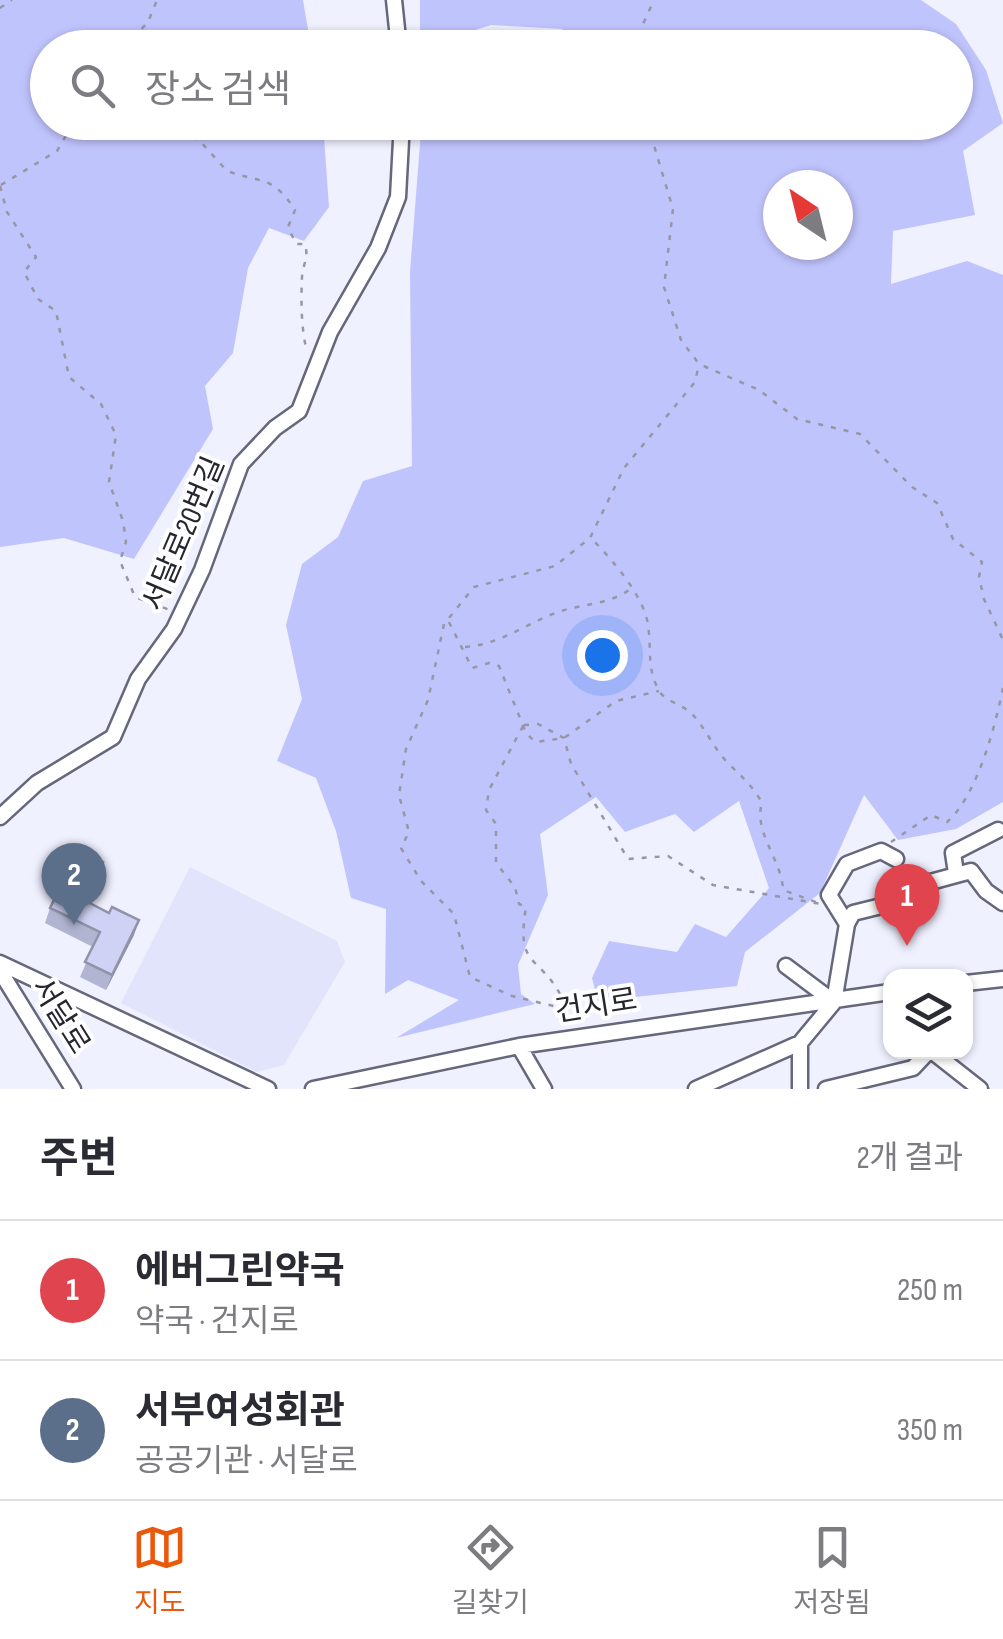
<!DOCTYPE html>
<html lang="ko">
<meta charset="utf-8">
<style>
body{margin:0;font-family:"Sofia Sans Condensed","Noto Sans KR",sans-serif;background:#f7f7f7;color:#2b2b33}
.controls{position:absolute;right:30px;bottom:30px;display:grid;overflow:hidden;border-radius:20px;box-shadow:0 2px 8px #0004}
.controls button{width:90px;height:90px;display:grid;place-items:center;padding:0;border:0;border-bottom:2px solid #e1e1e2;background:#fff;color:#2b2b33;font:50px sans-serif}
.compass{position:absolute;left:763px;top:170px;width:90px;height:90px;border-radius:50%;background:#fff;box-shadow:0 2px 8px #0004;rotate:325deg}
.you{position:absolute;left:602px;top:655px;width:35px;height:35px;margin:-25px;border:8px solid #fff;border-radius:50%;background:#1a73e8;box-shadow:0 0 0 15px #1a73e833}
.badge{display:grid;place-items:center;width:65px;height:65px;border-radius:50%;background:#ea580c;color:#fff;font-size:32px;font-weight:700}
.pin{position:absolute;translate:-50% -82px;filter:drop-shadow(0 2px 5px #0008)}
.pin::after{content:'';position:absolute;top:52px;width:35px;height:30px;background:inherit;clip-path:polygon(0 0,100% 0,50% 100%)}
.list{margin:0;padding:0;list-style:none}
h2{display:flex;justify-content:space-between;align-items:center;height:130px;margin:0;padding:0 40px;font-size:42px}
h2 small{font-size:32px;font-weight:400;color:#7c7c81}
.list li{display:grid;grid-template-columns:65px 1fr auto;gap:30px;align-items:center;box-sizing:border-box;height:140px;padding:0 40px;border-top:2px solid #e1e1e2}
.list b{display:block;font-size:38px;white-space:nowrap}
.list p{margin:0;font-size:32px;white-space:nowrap;color:#7c7c81}
.list em{font-size:32px;font-style:normal;color:#7c7c81}
.icon{flex:none;width:55px;height:55px;fill:none;stroke:currentColor;stroke-width:2;stroke-linecap:round;stroke-linejoin:round}
.map{position:relative;flex:none;width:1003px;height:1089px;overflow:hidden}
.search{position:absolute;background:#fff;box-shadow:0 2px 8px #0004;left:30px;right:30px;top:30px;height:110px;display:flex;align-items:center;gap:25px;box-sizing:border-box;padding:0 35px;border-radius:55px;color:#7c7c81;font-size:38px}
.sheet{height:410px;background:#fff}
nav{display:flex;justify-content:space-around;align-items:center;box-sizing:border-box;height:140px;border-top:2px solid #e1e1e2;background:#fff;font-size:28px;color:#7c7c81}
nav a{display:grid;justify-items:center;gap:5px}
nav .on{color:#ea580c}
.map>svg:first-child{display:block}
.built{fill:#e2e4fb}
.green{fill:#c0c4fd;fill-rule:evenodd}
.lines{fill:none;stroke-linecap:round;stroke-linejoin:round}
.minor-casing{stroke:#65677a;stroke-width:19}
.path{stroke:#9697a3;stroke-width:2.5;stroke-dasharray:5 8;stroke-linecap:butt}
.minor{stroke:#fff;stroke-width:14}
.wall{fill:#b2b5d2}
.shaded-wall{fill:#9193ab}
.building{fill:#cfd2f4;stroke:#9193ab;stroke-width:2.5}
.labels{text-anchor:middle;dominant-baseline:central;stroke-width:8;stroke-linejoin:round;paint-order:stroke}
.street-label{font-size:30px;fill:#25262e;stroke:#fff}
</style>
<div class="map">
<svg width="1003" height="1089" viewBox="0 0 1003 1089">
<rect width="100%" height="100%" fill="#f0f1ff"/>
<!-- built -->
<path class="built" d="M190,867L337,941L345,962L284,1065L257,1072L121,1003Z"/>
<!-- green -->
<path class="green" d="M0,0H303L311,47L48,48V122L323,123L329,207L304,241L269,228L248,268L233,353L205,386L213,429L134,559L64,538L0,547Z
M420,0H921L956,24L986,70L1003,123L963,151L975,215L893,231L891,284L967,261L1003,275V802L956,829L898,840L864,795L820,893L745,952L737,986L598,1001L592,978L609,941L677,952L695,924L726,937L769,888L739,801L694,832L675,814L625,832L596,797L540,834L548,895L518,965L521,994L535,1004L396,1038L459,1000L408,980L385,994L386,909L351,898L336,831L316,778L277,761L302,699L286,625L302,564L338,537L363,481L412,466L410,272L421,131L433,122H956V48H538L563,29L491,25L420,47ZM838,185V245H778V185Z"/>
<g class="lines">
<!-- minor casing -->
<g class="minor-casing">
<path id="minor" d="M394,0L399,48
M0,817L37,783L113,737L138,679L174,629L202,570L241,464L275,428L299,411L330,332L378,248L398,197L402,122
M956,873L953,853L998,830
M847,924L853,913L918,897L923,884L971,871L986,891L1003,903
M0,963L268,1089
M786,966L834,1002
M0,971L73,1089
M966,983L1003,979
M834,1002L847,924L829,895L847,864L881,851L896,859
M800,1043V1089
M519,1046L544,1089
M933,1052L980,1089
M313,1089L519,1046L890,992
M696,1089L800,1043L834,1002
M826,1089L913,1068L928,1052"/>
</g>
<!-- path -->
<path class="path" d="M0,8L12,0
M124,48L148,22L157,0
M638,48V35L654,0
M132,122L158,136L175,132L199,140L227,171C260,183 273,175 295,210L288,227L296,244H305C309,259 303,263 302,277C301,301 301,328 307,352
M647,122L673,209L664,287L681,340L699,364L759,390L797,419L860,434L912,487L937,503L953,539L982,562L979,577L984,599L1003,640
M1,185L57,151L74,122
M0,186L7,212L36,257L24,272L38,299L56,311L69,377L101,404L116,435L109,482L123,521L126,542L120,561L135,597L170,610
M449,622L472,668L489,663L499,666L526,733L535,742L564,738L616,701L659,691
M465,647C500,645 528,622 561,611C584,604 609,604 629,590
M524,725L538,724L564,738L571,764L628,859L668,856L713,885L821,904L783,890C782,860 753,832 762,803C753,786 741,776 728,763C713,748 706,728 691,713C683,705 665,701 660,692C646,669 652,650 648,625C644,596 613,561 592,539
M523,726L489,790L486,810L496,824V863L515,887L519,904L526,907C516,968 537,953 560,994L558,1003
M891,842L931,815L947,822C977,796 995,727 1003,688
M566,1009L512,996L470,977L454,914L421,881L401,848L409,832L399,795L406,749L428,700L444,624L474,587L555,566L590,538L624,468L695,382L699,364"/>
<!-- minor -->
<use href="#minor" class="minor"/>
</g>
<!-- wall -->
<path class="wall" d="M103,862L85,901L134,935L106,990L80,977L93,947L45,923L50,908Z"/>
<!-- shaded-wall -->
<path class="shaded-wall" d="M103,862L98,877L78,915L84,900Z
M139,920L134,935L106,990L112,975Z"/>
<!-- building -->
<path class="building" d="M79,850L103,862L84,900L109,913L112,907L139,920L112,975L85,962L100,932L50,908Z"/>
<g class="labels">
<!-- street labels -->
<g class="street-label">
<text transform="translate(184 534) rotate(-67)">서달로20번길</text>
<text transform="translate(596 1006) rotate(-9)">건지로</text>
<text transform="translate(60 1016) rotate(58)">서달로</text>
</g>
</g>
</svg>
<div class="controls">
<button><svg class="icon" aria-label="layers" viewBox="0 0 24 24"><path d="M12 4l9 5-9 5-9-5zM3 14l9 5 9-5"/></svg></button>
</div>
<svg class="compass" viewBox="-18 -18 36 36"><path d="M0-13l5 13h-10z" fill="#e53935"/><path d="M0 13l5-13h-10z" fill="#7c7c81"/></svg>
<div class="you"></div>
<div class="pin badge" style="left:907px;top:946px;background:#e0444e">1</div>
<div class="pin badge" style="left:74px;top:925px;background:#5c6f8a">2</div>
<div class="search"><svg class="icon" aria-label="search" viewBox="0 0 24 24"><circle cx="10" cy="10" r="6"/><path d="M15 15l6 6"/></svg>장소 검색</div>
</div>
<section class="sheet">
<h2>주변<small>2개 결과</small></h2>
<ul class="list">
<li><span class="badge" style="background:#e0444e">1</span><div><b>에버그린약국</b><p>약국 · 건지로</p></div><em>250 m</em></li>
<li><span class="badge" style="background:#5c6f8a">2</span><div><b>서부여성회관</b><p>공공기관 · 서달로</p></div><em>350 m</em></li>
</ul>
</section>
<nav>
<a class="on"><svg class="icon" aria-label="map" viewBox="0 0 24 24"><path d="M3 6l6-2 6 2 6-2v14l-6 2-6-2-6 2zM9 4v14M15 6v14"/></svg>지도</a>
<a><svg class="icon" aria-label="directions" viewBox="0 0 24 24"><path d="M12 3l9 9-9 9-9-9zM9 14v-3h6M13 9l2 2-2 2"/></svg>길찾기</a>
<a><svg class="icon" aria-label="saved" viewBox="0 0 24 24"><path d="M7 4h10v16l-5-4-5 4z"/></svg>저장됨</a>
</nav>
